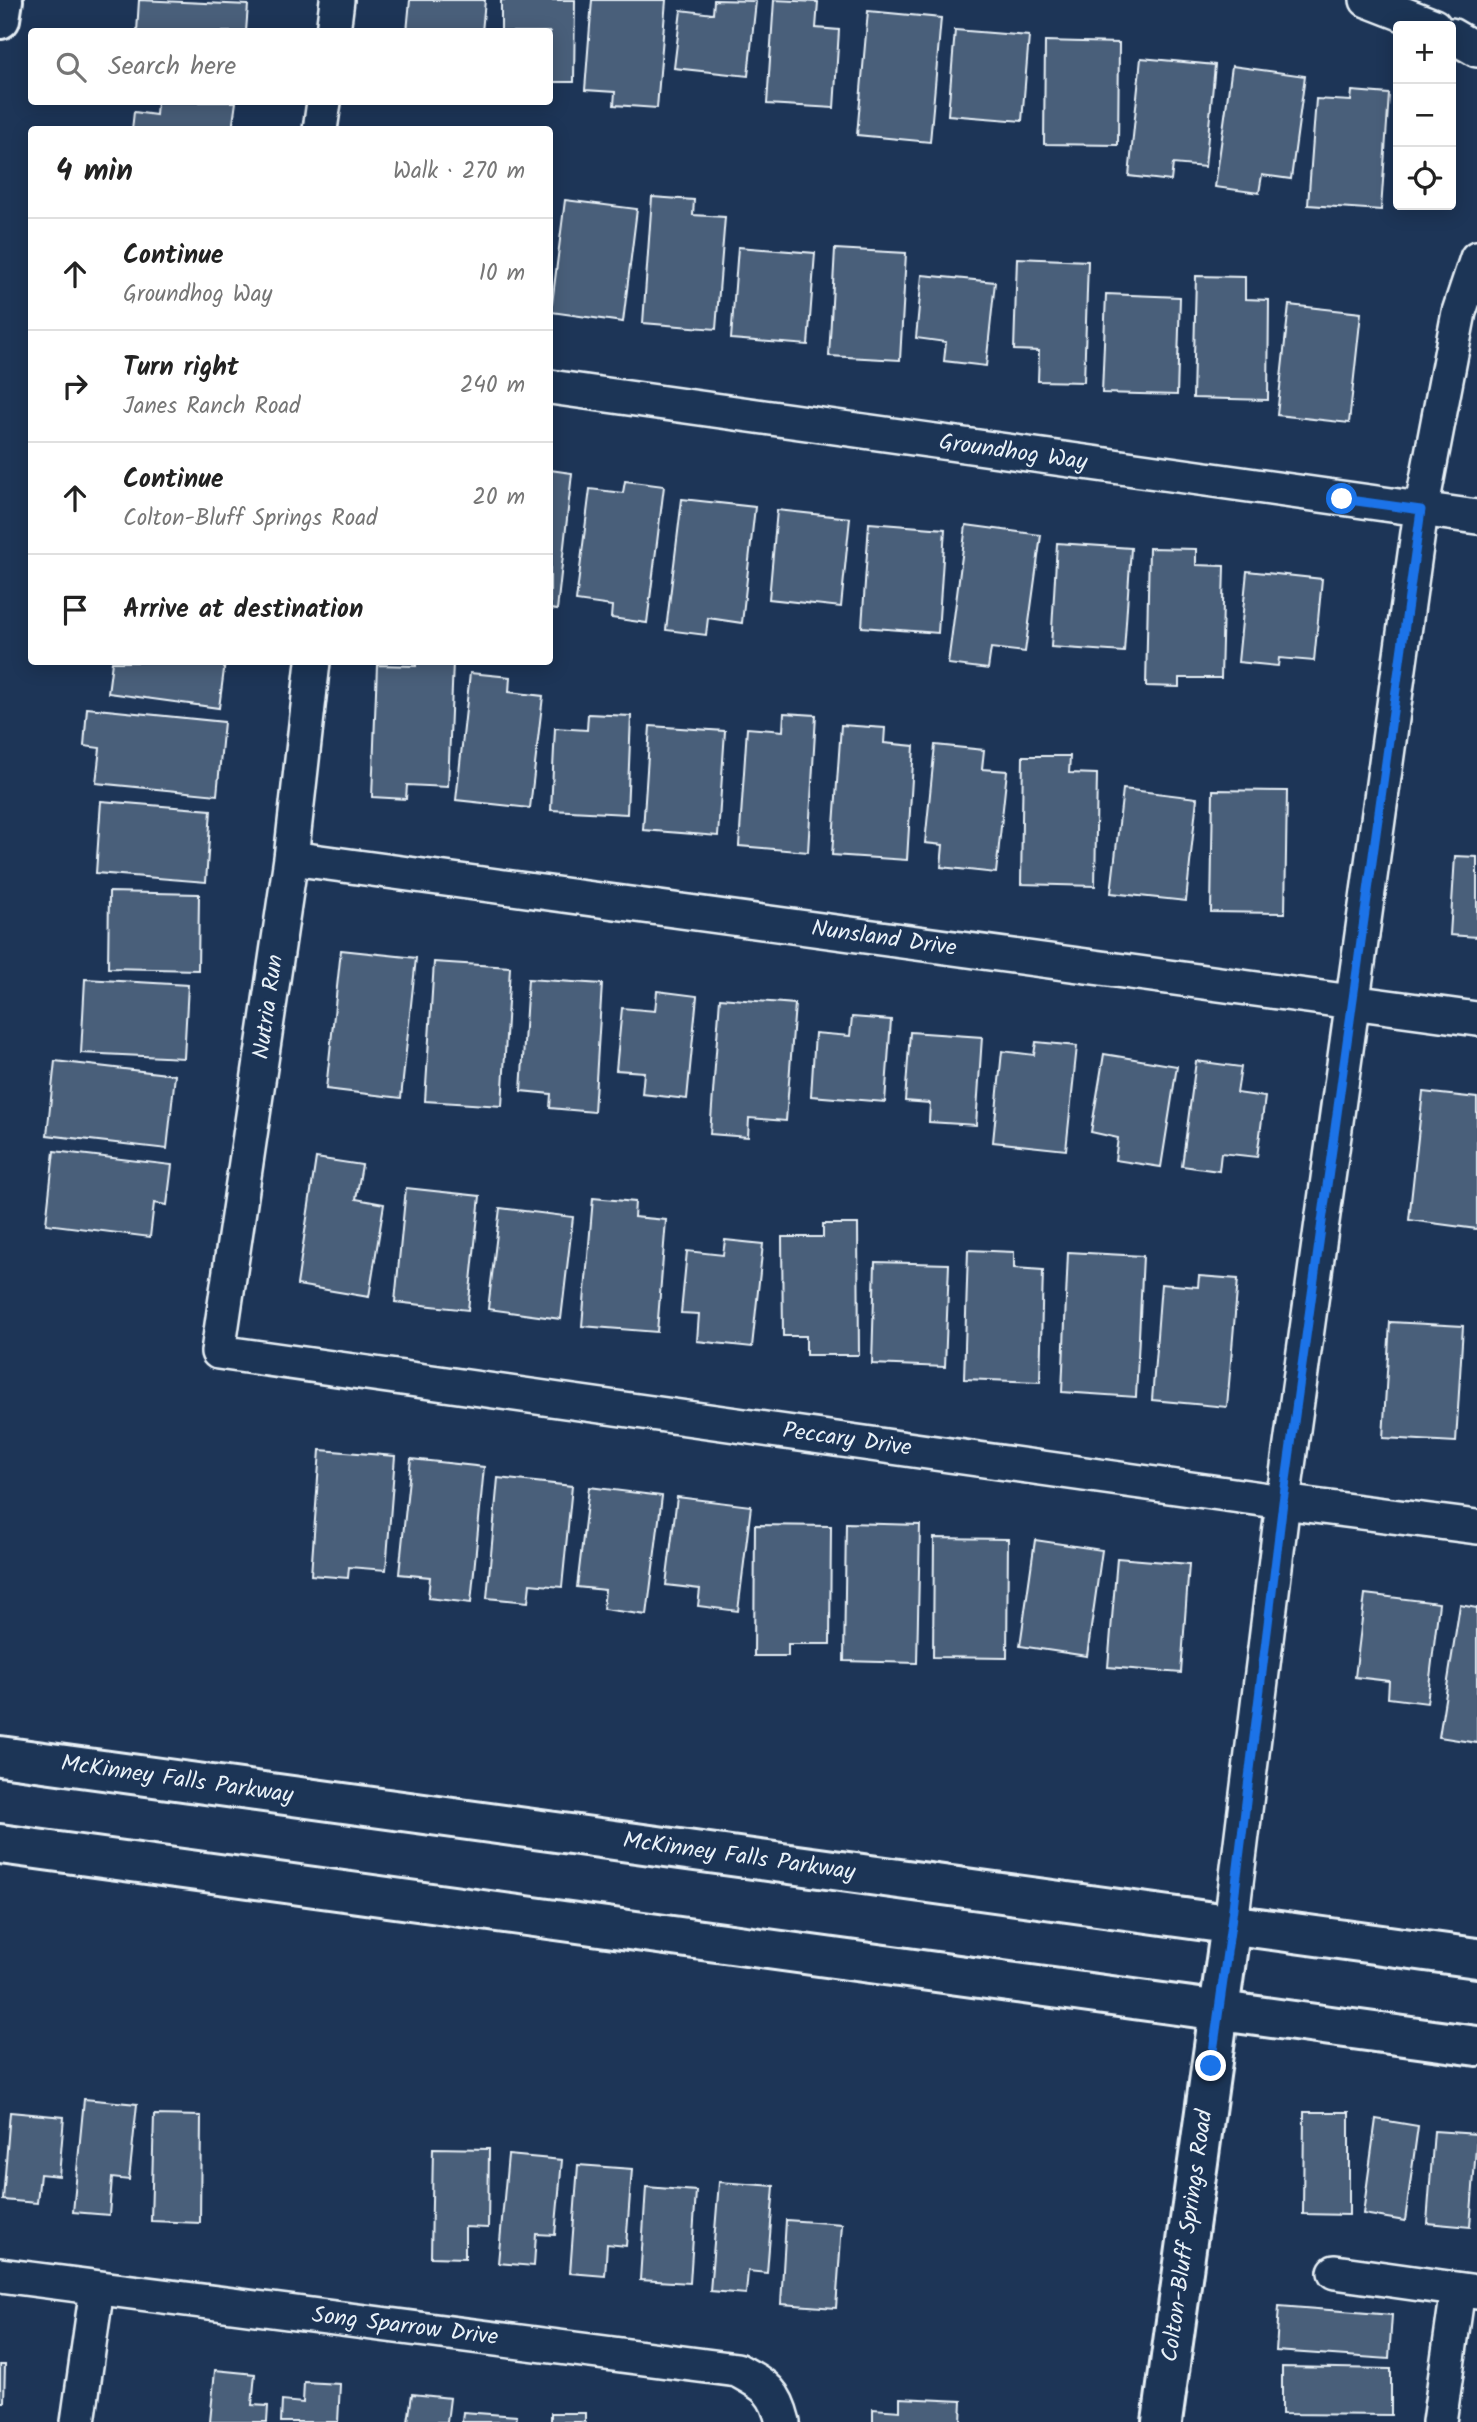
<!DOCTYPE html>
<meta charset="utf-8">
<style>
body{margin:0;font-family:Kalam,sans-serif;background:#f6f6f6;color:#222}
.controls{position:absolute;right:21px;top:21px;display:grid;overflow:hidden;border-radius:7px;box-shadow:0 4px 18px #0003}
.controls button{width:63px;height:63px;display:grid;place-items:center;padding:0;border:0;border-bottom:2px solid #e0e0e0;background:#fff;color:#222;font:35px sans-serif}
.stop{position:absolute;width:21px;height:21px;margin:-16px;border:5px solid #1a73e8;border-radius:50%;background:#fff}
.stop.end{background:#1a73e8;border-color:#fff;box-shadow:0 2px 7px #0008}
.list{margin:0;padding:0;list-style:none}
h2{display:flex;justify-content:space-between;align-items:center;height:91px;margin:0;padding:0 28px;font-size:30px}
h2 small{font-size:23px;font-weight:400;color:#767676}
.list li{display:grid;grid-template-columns:46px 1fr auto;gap:21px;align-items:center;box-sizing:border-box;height:112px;padding:0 28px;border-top:2px solid #e0e0e0}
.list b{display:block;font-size:26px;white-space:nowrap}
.list p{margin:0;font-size:23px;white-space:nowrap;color:#767676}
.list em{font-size:23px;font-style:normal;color:#767676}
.icon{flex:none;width:38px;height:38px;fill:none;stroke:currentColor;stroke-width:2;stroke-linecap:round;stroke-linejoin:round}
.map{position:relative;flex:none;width:1477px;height:2422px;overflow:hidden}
.search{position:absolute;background:#fff;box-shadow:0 4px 18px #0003;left:28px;top:28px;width:525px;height:77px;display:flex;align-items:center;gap:18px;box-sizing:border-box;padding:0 24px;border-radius:7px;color:#767676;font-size:26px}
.panel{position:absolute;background:#fff;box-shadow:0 4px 18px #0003;left:28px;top:126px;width:525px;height:539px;border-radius:7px}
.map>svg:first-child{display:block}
.building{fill:#495e7a;stroke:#e8f1f8;stroke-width:2}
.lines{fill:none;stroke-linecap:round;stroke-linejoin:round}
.minor-casing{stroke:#e8f1f8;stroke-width:38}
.tertiary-casing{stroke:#e8f1f8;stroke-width:44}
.secondary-casing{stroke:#e8f1f8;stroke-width:44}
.minor{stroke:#1d3557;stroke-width:33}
.tertiary{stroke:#1d3557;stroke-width:38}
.secondary{stroke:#1d3557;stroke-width:38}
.route{stroke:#1a73e8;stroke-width:9}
.labels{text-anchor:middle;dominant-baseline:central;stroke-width:5;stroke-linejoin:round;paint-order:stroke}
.street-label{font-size:23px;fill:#e8f1f8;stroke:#1d3557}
</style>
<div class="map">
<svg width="1477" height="2422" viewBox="0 0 1477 2422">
<rect width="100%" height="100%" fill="#1d3557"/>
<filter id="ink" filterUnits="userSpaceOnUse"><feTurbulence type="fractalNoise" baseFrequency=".0143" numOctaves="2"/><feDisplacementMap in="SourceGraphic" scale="14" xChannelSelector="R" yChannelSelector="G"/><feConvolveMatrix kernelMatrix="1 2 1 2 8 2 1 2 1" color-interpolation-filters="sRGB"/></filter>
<g filter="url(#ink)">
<!-- building -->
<path class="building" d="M139,0L248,5L246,32H137Z
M410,0H485L482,32H407Z
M501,0H575L574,82H550V32H501Z
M592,0H666L657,108L614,105L615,92L585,90Z
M714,0L756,1L748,76L674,68L681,10L713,14Z
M774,0L818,2L816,28L839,30L834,108L767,104Z
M868,11L941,18L930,142L857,135Z
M955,30L1029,36L1022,121L948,115Z
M1045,41L1119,43L1118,145L1044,144Z
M1141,58L1215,65L1205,167L1173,164L1171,181L1129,176Z
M1232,66L1305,76L1291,179L1262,175L1259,193L1215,187Z
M1352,91L1389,94L1381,210L1308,205L1316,99L1351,101Z
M157,102H236L232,130H132L134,112L156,115Z
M652,197L694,200L693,215L725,217L716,329L643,323Z
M565,200L637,209L623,322L551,312Z
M738,247L815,253L808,345L731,339Z
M835,249L906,253L900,360L829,356Z
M1017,258L1088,261L1084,382L1038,381L1039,351L1014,350Z
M922,275L995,282L986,366L944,361L946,342L916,338Z
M1196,276L1245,277V299L1269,300L1268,400L1193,398Z
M1106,294L1180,297L1177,395L1102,393Z
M1289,305L1361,313L1349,423L1277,415Z
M550,470L572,473L557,610L550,609Z
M625,481L664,486L647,623L611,618L612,606L576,601L590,489L623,493Z
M682,499L755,507L742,623L708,618L706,635L666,630Z
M777,510L850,518L841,607L769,599Z
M869,523L945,529L938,633L862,627Z
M966,525L1041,535L1025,652L991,648L988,669L948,664Z
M1057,543L1131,548L1124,652L1051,647Z
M1149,548L1196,549V565L1224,566L1221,678H1179V687L1146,686Z
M1247,571L1322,579L1314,661L1279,658L1278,666L1238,662Z
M112,662H225L219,708L108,693Z
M416,662H453L448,787L407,785L406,799L372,797L377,665L416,666Z
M470,673L510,677L509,692L543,696L530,808L456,800Z
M87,708L224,722L217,795L96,783L100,748L84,746Z
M784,713L816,715L808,852L739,846L747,728L783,731Z
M588,714L631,716L627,814L551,810L555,728L587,730Z
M841,725L885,728L884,743L914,746L907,860L832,855Z
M650,726L725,731L718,836L643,830Z
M935,745L984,750L982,769L1007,771L996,873L941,867L943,845L925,843Z
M1023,756H1070L1069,773L1097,774L1095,886L1021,884Z
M1123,789L1197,798L1186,901L1111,893Z
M1213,790L1287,791L1285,913L1211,912Z
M101,801L211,810L206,882L96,873Z
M1455,856L1477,857V937L1450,935Z
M109,892L199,894L198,970L108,968Z
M341,950L416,958L401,1098L326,1089Z
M434,962L510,967L502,1106L425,1101Z
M85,979L188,985L184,1058L81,1053Z
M528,979L602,984L594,1112L550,1108L551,1094L521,1091Z
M657,991L697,996L687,1099L642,1094L644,1072L616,1070L622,1008L655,1011Z
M720,998L795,1004L786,1121L749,1118L748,1137L710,1134Z
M852,1017L891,1020L885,1102L811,1096L815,1033L850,1036Z
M910,1032L982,1037L976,1125L929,1122L930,1103L905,1101Z
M1036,1042L1077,1046L1066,1150L993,1142L1002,1051L1034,1055Z
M1104,1054L1177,1066L1161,1167L1115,1160L1118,1138L1091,1132Z
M55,1061L175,1075L167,1149L47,1135Z
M1196,1061L1241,1067L1237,1093L1265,1097L1257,1157L1221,1153L1219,1171L1182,1166Z
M1423,1092L1477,1098V1229L1409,1220Z
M54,1151L172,1165L167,1205L154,1203L150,1237L46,1224Z
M316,1158L362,1165L356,1199L384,1204L369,1297L297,1285Z
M406,1188L480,1196L468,1310L395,1302Z
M593,1198L635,1202L634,1217L666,1220L657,1332L582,1326Z
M500,1208L573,1217L561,1319L488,1309Z
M823,1224H858L859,1355H806V1336H783L782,1237H823Z
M725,1240L763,1244L752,1347L697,1341L699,1314L681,1313L687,1251L723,1255Z
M968,1250L1014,1252V1268L1043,1270L1040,1382L964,1379Z
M1068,1252L1143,1256L1136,1397L1062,1392Z
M875,1262L949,1264L945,1367L872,1364Z
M1199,1276L1238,1279L1227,1407L1152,1400L1161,1284L1198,1287Z
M1390,1322L1463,1326L1456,1442L1383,1438Z
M320,1450L395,1456L386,1570L349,1567L348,1578L311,1575Z
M411,1459L484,1467L471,1603L428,1598L430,1577L399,1574Z
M498,1478L572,1486L562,1587L530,1584L528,1602L487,1598Z
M589,1487L662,1496L647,1615L603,1609L605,1590L577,1587Z
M677,1497L751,1506L738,1611L698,1606L700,1589L666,1585Z
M846,1523L920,1525L917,1663L844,1661Z
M755,1525L831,1526L830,1644H788V1656H754Z
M934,1538L1008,1539L1007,1658L933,1657Z
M1035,1540L1102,1550L1087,1656L1020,1646Z
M1117,1558L1189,1564L1181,1673L1108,1667Z
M1365,1594L1439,1603L1427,1703L1388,1698L1389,1681L1355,1677Z
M1460,1605L1477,1608V1743L1439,1737Z
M84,2099L137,2104L129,2180L112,2178L109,2215L73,2212Z
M10,2112L64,2117L59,2176L40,2174L37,2203L3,2200Z
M1304,2112H1349V2215L1303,2214Z
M154,2115L201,2116L200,2223L151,2221Z
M1376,2119L1418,2126L1405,2221L1363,2214Z
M1434,2131L1477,2134L1470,2227L1427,2223Z
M433,2148L489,2149L488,2228L465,2227V2258L431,2257Z
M508,2155L562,2160L555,2235L536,2234L534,2266L498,2263Z
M578,2165L632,2169L626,2246L607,2244L605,2276L570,2273Z
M719,2182L774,2186L767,2273L748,2271L746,2294L710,2291Z
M646,2187L696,2191L690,2283L640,2280Z
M786,2220L842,2224L836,2308L781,2304Z
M1279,2306L1392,2315L1389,2359L1276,2351Z
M0,2365H5L4,2402H0Z
M1282,2367L1391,2369V2415L1282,2414Z
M215,2370L255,2374L252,2405L268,2406L267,2422H210Z
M304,2382L340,2384L338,2422H281L282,2401L303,2403Z
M412,2394L450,2398L447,2422H408Z
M900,2398L962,2401L961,2422H873V2409L900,2411Z
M463,2412L517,2416L516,2422H462Z
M551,2413H585V2422H551Z"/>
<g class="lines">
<!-- minor casing -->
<g class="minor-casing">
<path id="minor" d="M1367,0L1434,26
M333,32L337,0
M1451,35L1477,50
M320,130L324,102
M550,387L1477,517
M313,662L291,858L218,1352L1283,1502L1477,1527
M291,858L1477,1019
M1231,1924L1283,1502L1421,511L1459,312L1477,258
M1335,2272L1477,2292
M0,2275L737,2370C764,2385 775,2389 783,2422
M78,2422L97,2288
M1439,2422L1458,2290"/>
</g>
<!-- tertiary casing -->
<g class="tertiary-casing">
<path id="tertiary" d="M0,19L3,0
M1162,2422L1231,1924"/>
</g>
<!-- secondary casing -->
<g class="secondary-casing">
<path id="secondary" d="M0,1756L1477,1958
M0,1844L1477,2046"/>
</g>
<!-- minor -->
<use href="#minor" class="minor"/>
<!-- tertiary -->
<use href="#tertiary" class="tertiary"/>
<!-- secondary -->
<use href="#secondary" class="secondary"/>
</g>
</g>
<g class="lines" filter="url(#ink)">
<!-- route -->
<path class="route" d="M1211,2066L1231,1924L1283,1502L1421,510L1342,499"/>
</g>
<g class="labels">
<!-- street labels -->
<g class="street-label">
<text transform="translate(1013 453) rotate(8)">Groundhog Way</text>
<text transform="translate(884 939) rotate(8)">Nunsland Drive</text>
<text transform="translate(269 1007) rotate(-82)">Nutria Run</text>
<text transform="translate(847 1440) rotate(8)">Peccary Drive</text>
<text transform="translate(177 1780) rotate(8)">McKinney Falls Parkway</text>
<text transform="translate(739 1857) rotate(8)">McKinney Falls Parkway</text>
<text transform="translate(1188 2236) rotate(-82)">Colton-Bluff Springs Road</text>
<text transform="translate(405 2327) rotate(7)">Song Sparrow Drive</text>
</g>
</g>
</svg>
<div class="controls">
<button>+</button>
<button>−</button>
<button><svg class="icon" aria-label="locate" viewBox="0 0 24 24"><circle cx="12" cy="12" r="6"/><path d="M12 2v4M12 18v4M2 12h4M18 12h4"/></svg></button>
</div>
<div class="stop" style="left:1342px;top:499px"></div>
<div class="stop end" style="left:1211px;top:2066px"></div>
<div class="search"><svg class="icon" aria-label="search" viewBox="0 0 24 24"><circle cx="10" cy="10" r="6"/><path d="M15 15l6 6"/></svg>Search here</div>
<section class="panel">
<h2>4 min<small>Walk · 270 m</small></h2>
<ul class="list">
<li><svg class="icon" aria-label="ahead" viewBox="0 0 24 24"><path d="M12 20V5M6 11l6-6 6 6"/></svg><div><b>Continue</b><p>Groundhog Way</p></div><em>10 m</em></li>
<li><svg class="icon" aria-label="right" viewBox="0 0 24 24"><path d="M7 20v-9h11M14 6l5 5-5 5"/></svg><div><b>Turn right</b><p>Janes Ranch Road</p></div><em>240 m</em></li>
<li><svg class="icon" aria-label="ahead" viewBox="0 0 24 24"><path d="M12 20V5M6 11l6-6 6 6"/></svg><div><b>Continue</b><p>Colton-Bluff Springs Road</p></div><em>20 m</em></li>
<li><svg class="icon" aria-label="arrive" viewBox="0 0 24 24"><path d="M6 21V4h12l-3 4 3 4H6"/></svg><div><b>Arrive at destination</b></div></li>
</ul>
</section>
</div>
